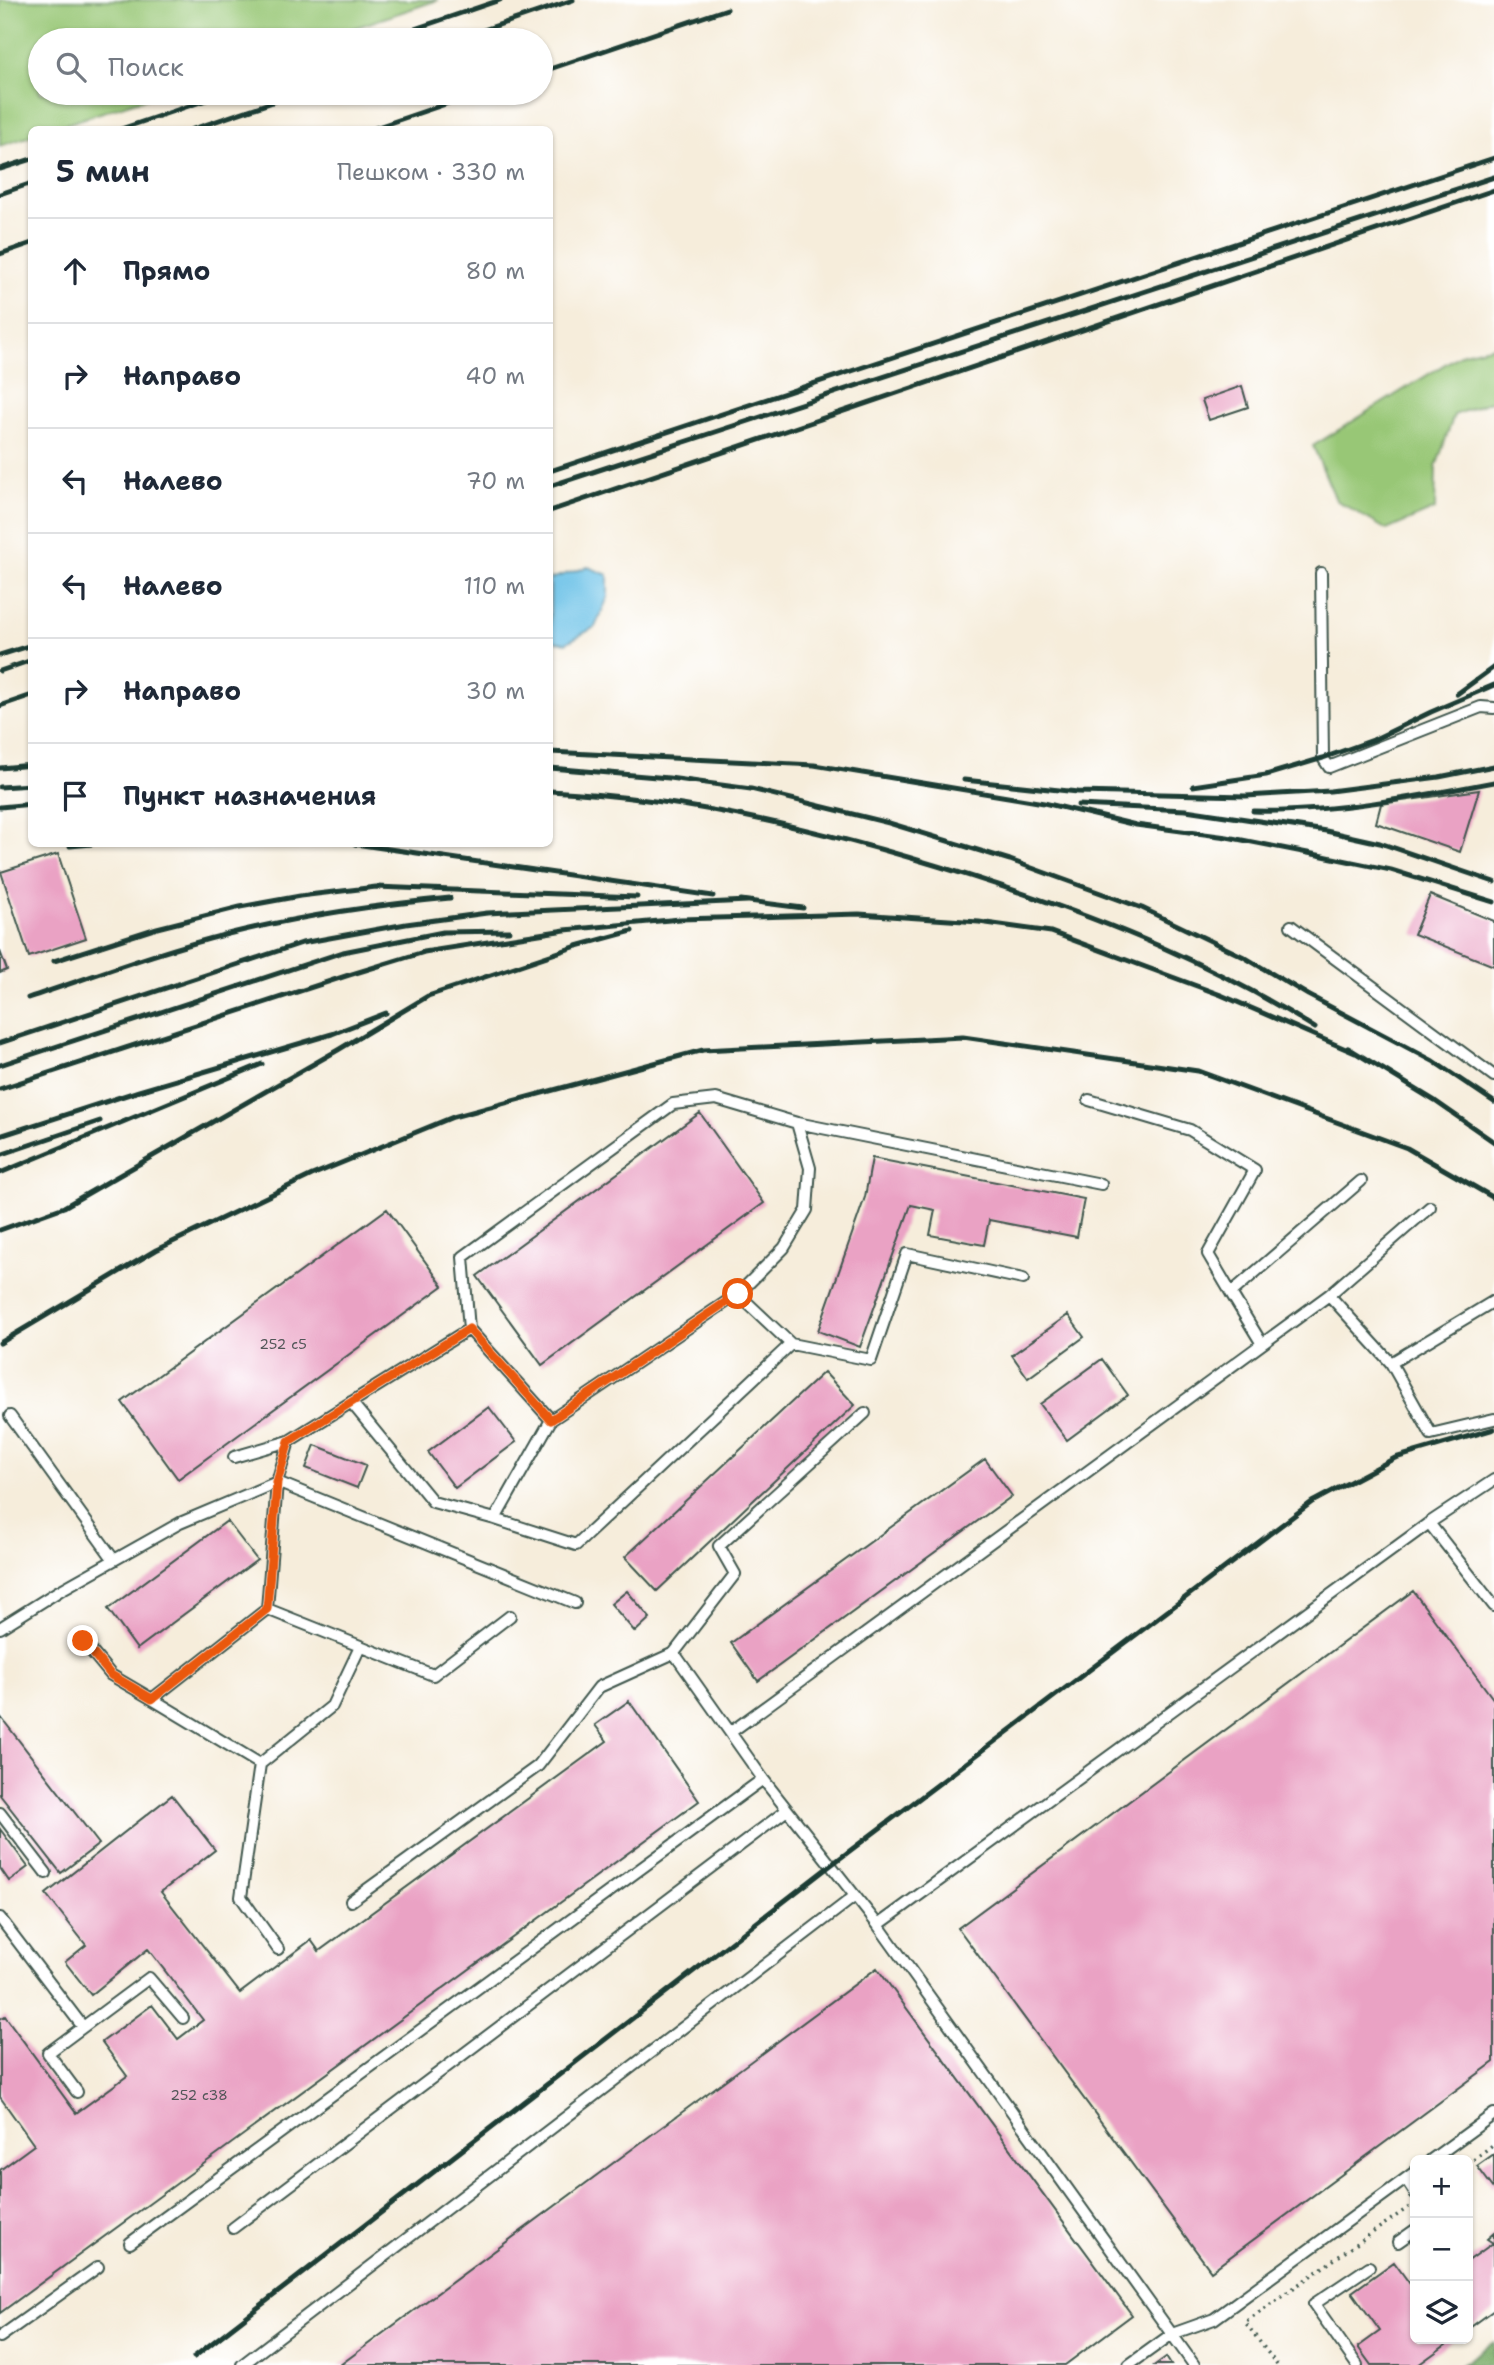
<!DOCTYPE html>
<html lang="ru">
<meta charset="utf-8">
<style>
body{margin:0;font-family:"Shantell Sans",sans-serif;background:#f2f2f3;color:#1f2937}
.controls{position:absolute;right:21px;bottom:21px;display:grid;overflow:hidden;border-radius:10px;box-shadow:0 2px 5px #0004}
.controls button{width:63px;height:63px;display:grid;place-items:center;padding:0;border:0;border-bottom:2px solid #e0e1e3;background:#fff;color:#1f2937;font:35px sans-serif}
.stop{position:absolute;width:21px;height:21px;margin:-16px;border:5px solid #ea580c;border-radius:50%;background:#fff}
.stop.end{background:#ea580c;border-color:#fff;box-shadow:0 2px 7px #0008}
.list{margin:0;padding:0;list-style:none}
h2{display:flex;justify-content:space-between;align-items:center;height:91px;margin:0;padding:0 28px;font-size:30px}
h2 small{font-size:23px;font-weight:400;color:#747a83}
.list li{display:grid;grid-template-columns:46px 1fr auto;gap:21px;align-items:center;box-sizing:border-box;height:105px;padding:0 28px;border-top:2px solid #e0e1e3}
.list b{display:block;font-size:26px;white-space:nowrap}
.list em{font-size:23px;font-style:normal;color:#747a83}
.icon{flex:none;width:38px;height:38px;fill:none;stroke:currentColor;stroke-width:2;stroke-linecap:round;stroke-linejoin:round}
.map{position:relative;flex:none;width:1494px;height:2365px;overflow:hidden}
.search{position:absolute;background:#fff;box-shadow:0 2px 5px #0004;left:28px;top:28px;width:525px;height:77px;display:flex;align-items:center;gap:18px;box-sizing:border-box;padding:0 24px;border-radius:38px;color:#747a83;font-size:26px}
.panel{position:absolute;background:#fff;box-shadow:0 2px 5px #0004;left:28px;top:126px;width:525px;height:721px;border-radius:10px}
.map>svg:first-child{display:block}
.green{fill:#98c776;stroke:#5c8255;stroke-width:2}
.forest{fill:#7aac67;stroke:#4c744e;stroke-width:2}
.water{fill:#6ac1e7;stroke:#447f8e;stroke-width:2}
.building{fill:#eaa2c4}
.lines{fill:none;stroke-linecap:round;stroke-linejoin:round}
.lane-casing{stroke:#3f574d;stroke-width:14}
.path{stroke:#3f574d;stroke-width:3.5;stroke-dasharray:2 5;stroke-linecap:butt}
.lane{stroke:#fff;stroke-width:10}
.rail{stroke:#1f3d34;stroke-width:5}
.route{stroke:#ea580c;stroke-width:9}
.labels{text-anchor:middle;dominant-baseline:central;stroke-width:5;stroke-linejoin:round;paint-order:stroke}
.number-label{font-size:14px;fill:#525658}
</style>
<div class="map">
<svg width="1494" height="2365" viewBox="0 0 1494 2365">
<rect width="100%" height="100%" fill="#fff"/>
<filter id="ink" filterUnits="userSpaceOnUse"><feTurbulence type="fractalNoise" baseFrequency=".0143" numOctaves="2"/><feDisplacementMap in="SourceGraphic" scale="14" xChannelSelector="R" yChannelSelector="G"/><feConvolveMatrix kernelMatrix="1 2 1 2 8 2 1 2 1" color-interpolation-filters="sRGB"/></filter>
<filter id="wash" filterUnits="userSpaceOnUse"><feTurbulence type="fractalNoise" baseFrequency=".00686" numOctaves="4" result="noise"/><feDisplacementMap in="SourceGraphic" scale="28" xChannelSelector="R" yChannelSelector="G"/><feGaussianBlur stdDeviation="1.57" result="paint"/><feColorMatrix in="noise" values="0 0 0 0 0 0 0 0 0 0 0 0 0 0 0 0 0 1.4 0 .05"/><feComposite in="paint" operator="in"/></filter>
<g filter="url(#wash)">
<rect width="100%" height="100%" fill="#f6eddb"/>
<!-- green -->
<path class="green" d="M0,0H438L318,40H40V93H161L51,129L32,130L31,136L0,146Z
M1494,346V400L1454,415L1436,467L1435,509L1387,530L1336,500L1313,446L1463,353Z"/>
<!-- forest -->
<path class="forest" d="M1494,2342V2365H1461Z"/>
<!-- water -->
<path class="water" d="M588,567L608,575V597L595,627L566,643L550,640V579Z"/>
<g id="blocks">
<!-- building -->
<path class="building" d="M1242,386L1248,407L1209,420L1202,400Z
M1479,790L1460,852L1376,823L1381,804Z
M58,854L86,938L29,957L1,872Z
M1430,895L1494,921V966L1414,934Z
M0,951L7,970L0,973Z
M700,1113L764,1203L542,1365L477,1276Z
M872,1158L1084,1199L1077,1237L989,1220L984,1245L930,1235L935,1210L911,1205L860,1347L818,1331L865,1197Z
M387,1209L443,1286L178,1479L122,1402Z
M1068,1315L1084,1337L1028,1378L1012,1355Z
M1102,1359L1128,1395L1067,1440L1040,1404Z
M824,1372L855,1405L657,1591L625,1557Z
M489,1407L516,1442L455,1488L428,1452Z
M315,1445L366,1465L357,1488L306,1468Z
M985,1459L1012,1496L758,1681L731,1643Z
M227,1521L257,1560L137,1649L108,1609Z
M627,1591L650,1618L635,1632L611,1604Z
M1413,1591L1494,1700V2062L1211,2271L958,1928Z
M629,1701L699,1801L0,2313V2170L34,2145L0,2097V2019L5,2016L76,2113L127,2076L102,2042L152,2005L178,2039L203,2020L148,1949L91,1995L65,1962L86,1945L46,1894L172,1795L215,1850L161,1892L240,1993L311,1940L319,1951L607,1741L595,1725Z
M0,1716L99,1844L61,1873L0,1795Z
M0,1829L28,1867L9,1881L0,1868Z
M877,1968L1132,2315L1065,2365H340Z
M1494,2154V2189L1477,2166Z
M1494,2233V2310L1468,2329V2261L1493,2243L1487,2239Z
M1394,2262L1415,2291V2339H1454L1418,2365H1371L1358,2347L1380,2331L1352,2292Z
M1166,2357L1171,2365H1155Z"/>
</g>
</g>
<g filter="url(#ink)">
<use href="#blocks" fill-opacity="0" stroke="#3f574d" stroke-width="2"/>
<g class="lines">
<!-- lane casing -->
<g class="lane-casing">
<path id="lane" d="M1321,573L1323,758L1329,767L1481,707L1494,708
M1291,926L1494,1076
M1089,1100L1190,1130L1255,1170L1208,1254L1231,1293L1361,1181
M1231,1293L1262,1344
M738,1294L784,1248L807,1210L810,1168L797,1123L1101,1184
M1329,1295L1391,1363L1431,1434L1494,1419
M469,1329L463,1257L673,1104L716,1099L797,1123
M1391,1363L1494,1301
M351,1402L433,1502L495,1519L551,1420
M865,1413L719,1546L735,1574L674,1653L763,1779L878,1925L1194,2365
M10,1416L114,1560
M234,1457L289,1441
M495,1519L576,1545L791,1344
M1429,1523L1494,1480
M267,1609L152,1699L260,1764L332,1706L360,1647
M510,1616L433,1675L267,1609L277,1482L289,1441L469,1329L551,1420L738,1294L791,1344L871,1360L907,1254L1023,1279
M0,1628L59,1591L180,1523L277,1482L575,1603
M83,1641L111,1675L152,1699
M731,1732L1329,1295L1430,1207
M260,1764L241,1897L278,1949
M0,1813L46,1873
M351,1901L538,1766L599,1687L674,1653
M0,1918L83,2027L149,1978L183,2018
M878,1925L1429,1523L1494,1606
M77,2092L48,2053L83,2027
M1431,2160L1494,2114
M1406,2179L1415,2193
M233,2228L787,1810
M1398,2242L1415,2230
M130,2243L763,1779
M0,2337L98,2267
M242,2365L855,1896
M1129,2365L1172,2334L1214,2319L1415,2172
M1357,2365L1314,2304L1369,2267"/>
</g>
<!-- path -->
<path class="path" d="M1468,2164L1494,2144
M1277,2365L1245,2322L1409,2207"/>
<!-- lane -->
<use href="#lane" class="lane"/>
<!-- rail -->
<path class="rail" d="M382,40L500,0
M454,40L573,0
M541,72L727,9
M118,130L227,93
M190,130L299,93
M369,130L478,93
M0,169L32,159
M0,194L32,183
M0,254L32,243
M550,471L1494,158
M550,486L1494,177
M550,511L1494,190
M0,655L32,645
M0,671L32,660
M1457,694L1494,667
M0,706L32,695
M550,752L814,765L1044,803L1136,825L1227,837L1323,856L1391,870L1494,902
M0,768L32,765
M550,768L669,778L751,789L889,823L1010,860L1142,908L1244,957L1308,995L1433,1061L1494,1102
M964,780L1078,792L1246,796L1330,791L1439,777L1494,766
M1193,786L1266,775L1323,758L1373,740L1431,712L1494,685
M0,787L32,785
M550,791C704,799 851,837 998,885C1109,922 1216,965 1315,1028
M1078,805L1186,810L1326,831L1380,843L1494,882
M0,807L32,804
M1253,811C1332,813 1416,797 1494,782
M355,844L713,896
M70,846L92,844
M741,900L803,908
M54,961L157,928L240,907L300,896L376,887L637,897
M28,998C94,976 160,951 228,934C300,916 375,905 450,898
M0,1043L302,943L406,924L487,913L748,901
M1348,1048L1435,1101L1494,1142
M0,1065L343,952L443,932L509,931
M0,1089L349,975L424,952L565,930L680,919L859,914L979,922L1051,932L1221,995L1355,1053
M0,1136L139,1091L332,1034L386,1013
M0,1155L100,1121
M0,1173L262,1064
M0,1230L64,1207L338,1050L428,996L577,946L632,931
M0,1343L156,1250L312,1175L453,1117L703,1050L963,1037L1198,1071L1407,1148L1494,1198
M194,2357L831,1865L1312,1502L1395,1458L1494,1429"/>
</g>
</g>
<g class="lines" filter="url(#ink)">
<!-- route -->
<path class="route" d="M83,1641L111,1675L152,1699L267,1609L277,1482L289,1441L469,1329L551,1420L738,1294"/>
</g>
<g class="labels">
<!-- number labels -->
<g class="number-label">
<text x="283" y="1344">252 с5</text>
<text x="199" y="2095">252 с38</text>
</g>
</g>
</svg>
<div class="controls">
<button>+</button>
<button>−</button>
<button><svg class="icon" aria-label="layers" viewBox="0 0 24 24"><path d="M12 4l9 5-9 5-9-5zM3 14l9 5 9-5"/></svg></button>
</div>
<div class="stop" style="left:738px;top:1294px"></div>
<div class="stop end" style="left:83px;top:1641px"></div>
<div class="search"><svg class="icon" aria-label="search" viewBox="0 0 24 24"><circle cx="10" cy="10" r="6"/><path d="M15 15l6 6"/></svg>Поиск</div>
<section class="panel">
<h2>5 мин<small>Пешком · 330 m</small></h2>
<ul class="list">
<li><svg class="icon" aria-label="ahead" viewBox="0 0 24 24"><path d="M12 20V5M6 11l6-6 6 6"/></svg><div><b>Прямо</b></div><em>80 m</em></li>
<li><svg class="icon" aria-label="right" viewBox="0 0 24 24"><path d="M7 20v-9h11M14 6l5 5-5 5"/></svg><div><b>Направо</b></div><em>40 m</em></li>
<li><svg class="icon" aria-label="left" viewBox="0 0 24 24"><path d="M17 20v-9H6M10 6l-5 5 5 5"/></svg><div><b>Налево</b></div><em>70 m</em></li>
<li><svg class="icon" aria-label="left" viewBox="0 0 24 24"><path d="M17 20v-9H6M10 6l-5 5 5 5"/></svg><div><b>Налево</b></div><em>110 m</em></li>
<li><svg class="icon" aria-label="right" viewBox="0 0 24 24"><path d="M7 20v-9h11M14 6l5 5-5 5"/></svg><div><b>Направо</b></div><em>30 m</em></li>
<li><svg class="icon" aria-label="arrive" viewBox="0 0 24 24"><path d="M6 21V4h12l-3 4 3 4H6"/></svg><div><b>Пункт назначения</b></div></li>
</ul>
</section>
</div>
